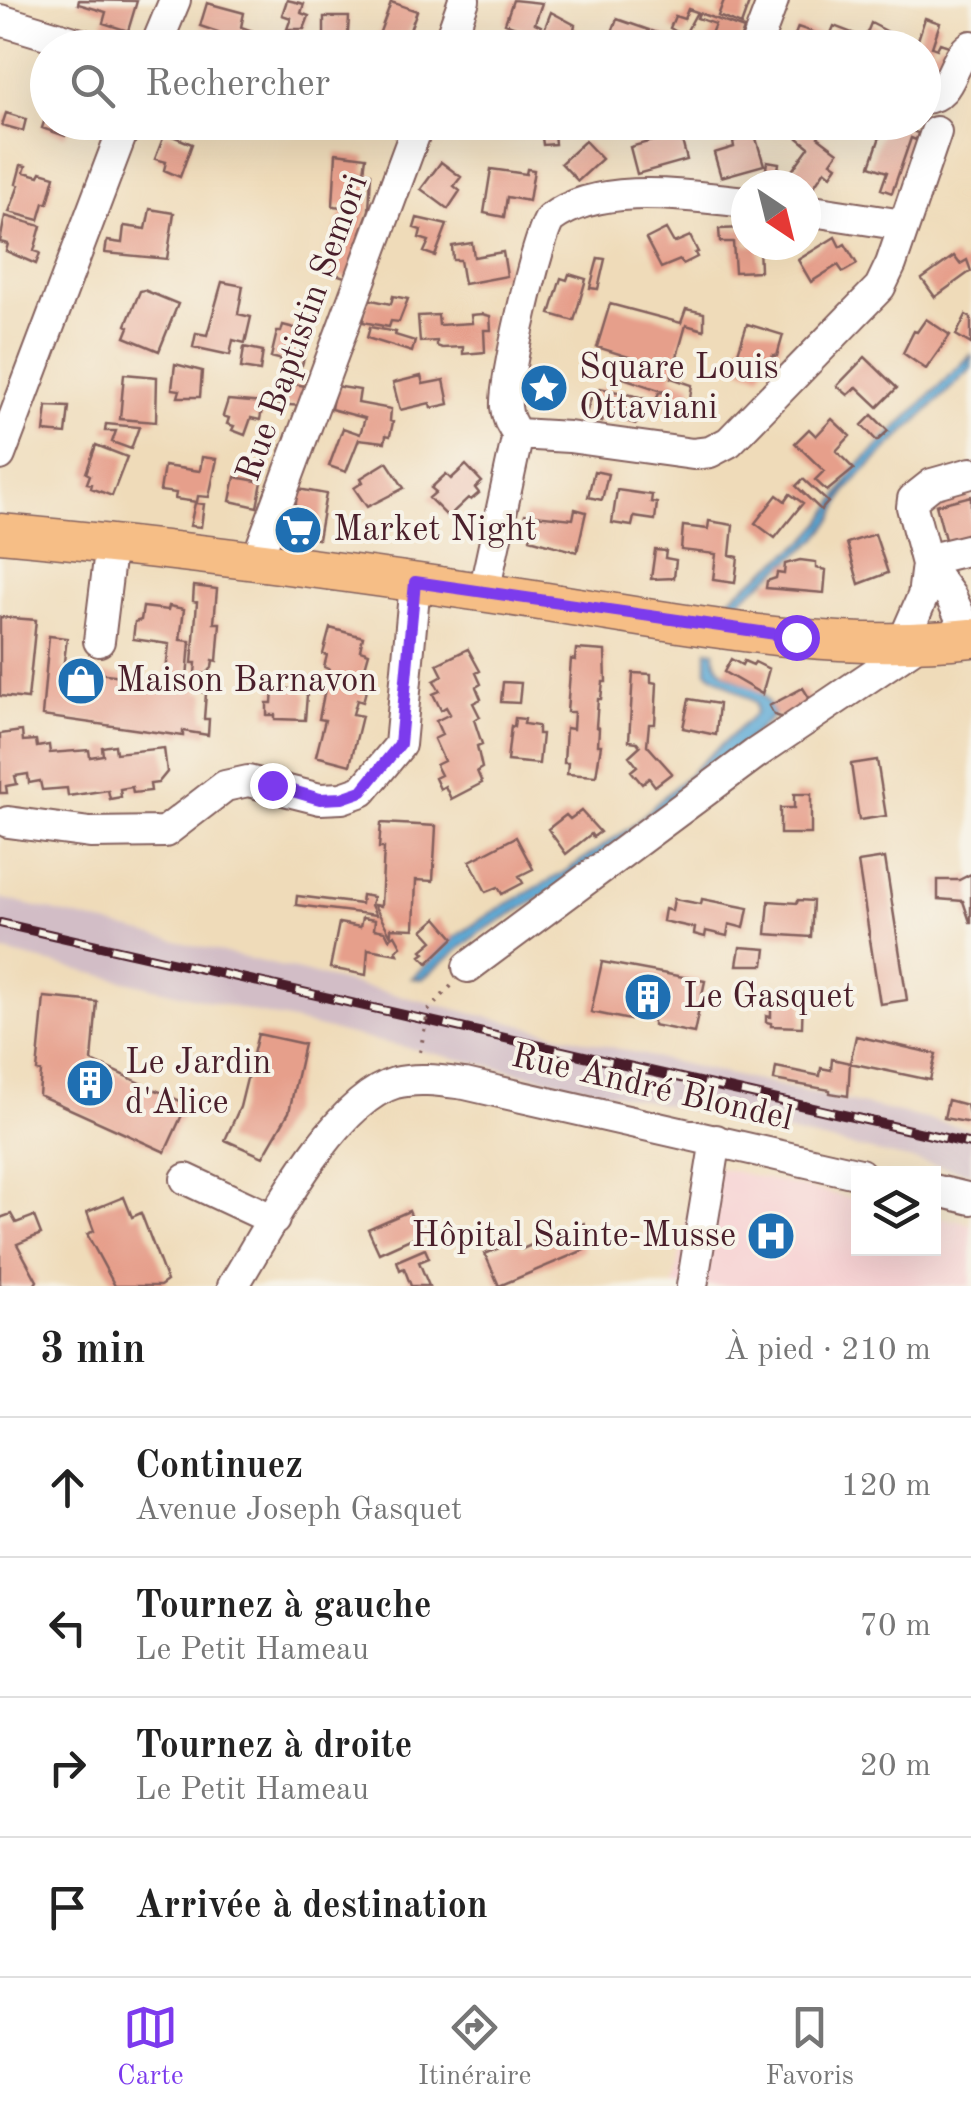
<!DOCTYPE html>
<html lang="fr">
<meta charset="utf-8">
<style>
body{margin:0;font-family:"Old Standard TT",serif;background:#f6f6f6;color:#222}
.controls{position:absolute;right:30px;bottom:30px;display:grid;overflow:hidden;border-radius:0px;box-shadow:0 10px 40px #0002}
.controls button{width:90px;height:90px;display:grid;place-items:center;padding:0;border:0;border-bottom:2px solid #e0e0e0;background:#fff;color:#222;font:50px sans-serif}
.compass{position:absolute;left:731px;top:170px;width:90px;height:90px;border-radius:50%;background:#fff;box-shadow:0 10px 40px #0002;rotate:145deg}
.stop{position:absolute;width:30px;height:30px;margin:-22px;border:8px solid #7c3aed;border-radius:50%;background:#fff}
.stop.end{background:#7c3aed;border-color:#fff;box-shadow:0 2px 10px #0008}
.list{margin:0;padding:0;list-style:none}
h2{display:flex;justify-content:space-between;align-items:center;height:130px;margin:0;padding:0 40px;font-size:42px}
h2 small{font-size:32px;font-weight:400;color:#767676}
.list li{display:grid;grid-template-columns:65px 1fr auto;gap:30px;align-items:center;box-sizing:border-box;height:140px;padding:0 40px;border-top:2px solid #e0e0e0}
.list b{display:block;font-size:38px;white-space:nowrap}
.list p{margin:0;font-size:32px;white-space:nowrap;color:#767676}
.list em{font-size:32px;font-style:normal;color:#767676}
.icon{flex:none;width:55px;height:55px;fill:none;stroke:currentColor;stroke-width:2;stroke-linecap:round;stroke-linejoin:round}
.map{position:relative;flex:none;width:971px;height:1286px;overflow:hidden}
.search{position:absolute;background:#fff;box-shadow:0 10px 40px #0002;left:30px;right:30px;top:30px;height:110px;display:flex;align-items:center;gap:25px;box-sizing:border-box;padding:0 35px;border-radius:55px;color:#767676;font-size:38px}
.sheet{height:690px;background:#fff}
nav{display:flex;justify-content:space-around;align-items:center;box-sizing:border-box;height:140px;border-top:2px solid #e0e0e0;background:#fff;font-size:28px;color:#767676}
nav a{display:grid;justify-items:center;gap:5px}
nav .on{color:#7c3aed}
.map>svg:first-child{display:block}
.built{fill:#f7cfd1}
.industrial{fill:#d2bdc6}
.water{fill:#5ca9d5;stroke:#536480;stroke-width:2.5}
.building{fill:#e69f8b}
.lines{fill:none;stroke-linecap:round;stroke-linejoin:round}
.minor-casing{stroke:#84615d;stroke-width:34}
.major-casing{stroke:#84615d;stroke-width:41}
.path{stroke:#84615d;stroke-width:4;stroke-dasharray:2.5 8;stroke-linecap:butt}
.minor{stroke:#fff;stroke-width:30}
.major{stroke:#f6be86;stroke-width:38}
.rail-casing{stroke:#4a1f2b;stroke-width:10}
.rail{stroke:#f7f3e8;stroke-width:6;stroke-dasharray:19;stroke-linecap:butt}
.path-bridge{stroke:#84615d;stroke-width:4;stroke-dasharray:2.5 8;stroke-linecap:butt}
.route{stroke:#7c3aed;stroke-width:12}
.labels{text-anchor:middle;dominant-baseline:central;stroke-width:8;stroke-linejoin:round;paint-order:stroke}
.street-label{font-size:35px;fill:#4a1f2b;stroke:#f7f3e8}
.poi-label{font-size:35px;fill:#4a1f2b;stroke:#f7f3e8;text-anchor:start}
</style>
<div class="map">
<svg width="971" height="1286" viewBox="0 0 971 1286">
<rect width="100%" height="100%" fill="#f7f3e8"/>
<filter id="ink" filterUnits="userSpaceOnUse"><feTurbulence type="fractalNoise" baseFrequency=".01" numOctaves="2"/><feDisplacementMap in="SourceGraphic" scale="20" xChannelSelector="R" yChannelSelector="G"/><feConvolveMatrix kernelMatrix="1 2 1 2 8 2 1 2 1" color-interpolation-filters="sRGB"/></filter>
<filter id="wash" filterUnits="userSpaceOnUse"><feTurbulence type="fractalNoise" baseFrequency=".0048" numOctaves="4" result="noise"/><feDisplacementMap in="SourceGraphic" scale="40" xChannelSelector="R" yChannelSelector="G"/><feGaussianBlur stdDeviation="2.25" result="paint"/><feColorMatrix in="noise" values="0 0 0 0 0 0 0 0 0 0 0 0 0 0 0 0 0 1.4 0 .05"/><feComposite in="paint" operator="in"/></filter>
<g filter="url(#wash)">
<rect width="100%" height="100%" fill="#efdbb9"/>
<!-- built -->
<path class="built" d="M698,1163L858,1200V1248H934V1216L971,1224V1286H674Z"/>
<!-- industrial -->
<path class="industrial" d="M0,898L656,1058L971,1129V1173L359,1037L0,951Z"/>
<!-- water -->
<path class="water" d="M971,355V368L967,373L865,470L846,491L833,519L817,539L725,611L715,609L806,540L824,520L855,469Z
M707,650L715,651C712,677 746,680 761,693C767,698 771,709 774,715L739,748L587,871L480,932L422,979L412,978L454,938L491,913L563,873L631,827L756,713V703L707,671Z"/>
<g id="blocks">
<!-- building -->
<path class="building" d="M79,0L137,1L128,31L103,23L106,12L78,4Z
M287,0L304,4L301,13L309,16L304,29H287L291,18L282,15Z
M513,0L542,3L535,23L541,26L534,44L526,41L529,32L505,23Z
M724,0H750L741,25L718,16Z
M391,2L417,11L404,46L374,48Z
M207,3L244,13L241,27L253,31L248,48L214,45L218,32L200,26Z
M688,9L697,12L684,36L670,28L675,16L684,19Z
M551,12L575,25L574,29L583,33L582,37L596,42L594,48H537Z
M699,13L744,29L737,48H677L679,42L708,41L715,24L697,18Z
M324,17H349L347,48H324Z
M925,18L940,23L932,47L937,49L940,43L949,46L942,72L931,68L930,72L924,70V48H907L909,41L917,43Z
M617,19L649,30L642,48H606Z
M871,23L898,37L894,48H790L798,27L829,38L834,26L865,38Z
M652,31L676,40L673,48H646Z
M474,32L512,47V48H468Z
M6,113L26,119L23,131L2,125Z
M47,113L48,122H70L65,136L42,128Z
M305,122H367V128L306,129Z
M540,122H553L555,144L543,145Z
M810,122L824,128L818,137L838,152L831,162L837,166L831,175L825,170L813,188L791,172L809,147L798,138Z
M885,122L918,133L916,140L911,138L892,193L881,189L887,172L870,166Z
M165,133L192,144L180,177L164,170L166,162L155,159Z
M680,133L687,160L637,174L630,147Z
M755,135L764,165L721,177L714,153L734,147L733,141Z
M585,141L602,159L578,181L561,163Z
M336,153L366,157L364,172L371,173L369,210L361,232L366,233L350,279L321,269L344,207L333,206Z
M767,161L779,163L776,185H764Z
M441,162L461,177L454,186L460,191L448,209L421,189Z
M21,165L26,166L24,172L39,176L41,172L55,176L48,203H44L39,220L9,212L19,185L16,184Z
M491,169L526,174L527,169L534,170L529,201L507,197L504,217L484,213Z
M150,209L174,213L167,259L105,253L107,241L122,243L124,226L146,229Z
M5,216L41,226L34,251L40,253L36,264L6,251L8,244L0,242Z
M417,218L447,225L435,256L424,252L429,241L419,238L421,230L414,228Z
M746,228V245H759L760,271L735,272L733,242H720L719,229Z
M666,229L674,243L690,236L698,252L695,253L697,257L683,264L680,260L661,268L646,239Z
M835,237L840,247L845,244L857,264L843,272L838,265L811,282L798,260Z
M472,243L474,257L503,252L507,276L464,284L460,260H453L452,246Z
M954,256L960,264L967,260L971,271L935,297L922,279Z
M598,258L605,259L598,289L590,288Z
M569,274L586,279L574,321L550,314L561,278L567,280Z
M222,282L243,286L238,314L251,317L245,343L233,340L230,355L193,347L196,333L207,335Z
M144,290L178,304L159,351L125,337L129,327L126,325L140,291Z
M393,296L408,299L399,322L391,321L389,327L363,322L367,299L391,304Z
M610,304L681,323L686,309L704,313V330L686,325L671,378L692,385L688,411L656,401L659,392L671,394L623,378L629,357L597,347Z
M482,314L490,316L491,330H484L485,352L463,354V347L442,348L437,346V341L420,342L418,316L438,315L439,325L472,323L471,315Z
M966,315L971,318V344L956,335Z
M926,319L950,335L926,369L903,353L914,331L917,332Z
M747,324L783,335L777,356L773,355L769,367L764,366L761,375L738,368L741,357L737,356Z
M283,325L298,329L297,334L310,337L302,365L271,357L277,332H281Z
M370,327L396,332L395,335L415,341L412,352L367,338Z
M244,347L263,351L260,371L241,368Z
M865,357L897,388L878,407L857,387L848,395L837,386Z
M175,364L202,371L200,397H178L180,390L172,389Z
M124,374L157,377L156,422L120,419Z
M421,376L423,384L444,380L449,404L431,408L430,403L400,410L393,383Z
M277,381L311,387L304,406L273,404Z
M335,386L360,390L358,403L391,409L390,421L393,422L390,436L386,435L385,442L359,439L346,472L329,466L343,428L360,434L365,418L331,409Z
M600,388L644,398L636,424L604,414L602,422L585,417L593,392L598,394Z
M228,400L263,403L260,420L251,418L245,435L232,430L234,426L227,424L229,418L223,416Z
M47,406L69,407L66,434L44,432Z
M872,415L888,431L877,441L862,425Z
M832,419L850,436L836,451L854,469L827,491L815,480L824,471L795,443L809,429L816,436Z
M106,424L139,427L131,449L112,442L116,431H105Z
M96,445L127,457L112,496L91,488L92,484L87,483L90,475L86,473Z
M202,457L217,459L209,497L198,496L197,502L175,499L176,493L160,491L164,466L200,471Z
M387,462L404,488L367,507L354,488L363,482L361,478Z
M466,465L482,482L475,488L479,493L471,500L468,498L448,517L429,498L436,492L431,488L446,474L451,479Z
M594,471L608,474L602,500L588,497Z
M235,477L262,482L257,507L230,501Z
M803,479L828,502L821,510L796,486Z
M298,489L326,494L318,539L291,535Z
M617,490L652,495L651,502L657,503L655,520L634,517L632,526L612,523Z
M790,494L803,503L775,538L755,523L777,495L785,501Z
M971,496V536L946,543L936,505Z
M195,503L204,504L201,527L190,526Z
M575,509L586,512L577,552L530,539L532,529L522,527L525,514L573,519Z
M709,521L733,525L730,555L738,557L735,583L713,580L716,554L681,550L683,526L708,529Z
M875,534L888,573L859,584L847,543Z
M655,550L666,551L665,558L676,560L674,578L651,579Z
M800,560L816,562V568L826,570L824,593L766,588L767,581L776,578L777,573L784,574L785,564Z
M194,586L217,589L214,623H220L217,661L213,660L212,668L206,674L195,673L196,663H192L197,602L193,601Z
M169,606L184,609L180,640L190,641L187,679L199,681L198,691L206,693L204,719H209L208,735L183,731V736L42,716L49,636L67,638L63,669L165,681L169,644L133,639L135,622L141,620L143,607L168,610Z
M0,617L36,620L28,699L0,696Z
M330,628L363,637L360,650L369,653L362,678L369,679L363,702L357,700L353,714L362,716L350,765L316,756L325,720L319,719L329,669L324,667L327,655L323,654Z
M468,649L480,671L476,673L481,684L476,687L481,699L473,703L480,717L474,720L482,744L477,746L482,768L477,771L482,783L451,799L445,786L440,789L435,778L441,775L436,765L444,761L434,739L442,735L436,721L450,714L446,707L441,710L433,694L440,691L434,681L443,676L437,664Z
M576,649L605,651L606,682H603L601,699H598L596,727L599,728L598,745H601L596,776L567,774L568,763H564L566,728L573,729L574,712H567L571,659L575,660Z
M731,659L742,665L744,661L753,665L755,662L769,669L762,694L724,672Z
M633,673L651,674V682L657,683L655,724H649L647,745L672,773L655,786L649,778L642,784L631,771L637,766L629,756L640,746L637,742L629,741Z
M503,682L521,683L519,703L501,702Z
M273,688L303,690L307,695L305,720L275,719V715H267V703H272Z
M803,688L813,704L784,718L774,715L769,706Z
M689,699L719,704L716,735L683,728Z
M515,718L525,719L524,724L538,726V734H542L539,764L507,761L511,726L514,727Z
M22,731L23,741L36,740L37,747L49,745L50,753L89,750L90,757L103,755L102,747L115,745L116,753L164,748L167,772L158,783L150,784L151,791L133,793L132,787L120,789L121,797L110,799L108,790L68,796L67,788L42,790L40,781L29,783L28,774L15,776L17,784L6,786L7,793H0V734Z
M877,760L886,816L859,820L851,764Z
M794,794H811V834H780V808H794Z
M581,811L600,832L593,837L591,834L566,854L548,829L566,815L570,819Z
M381,823L436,826L433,881L416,880L414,929L391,928V936L374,905L381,906L384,848H379Z
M516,837L533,869L519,876L523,883L502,894L498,887L486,892L470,861Z
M885,858L907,1000L880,1004L858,862Z
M971,874V922H970L963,901L938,899V880H959Z
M362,895L373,897L371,905L376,915L296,905L297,896L361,904Z
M674,899L701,904L702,899L748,908L744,928L729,924L727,936L706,931L705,937L694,934L695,928L663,921L665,909L672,911Z
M798,900L813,901L811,937L766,934L769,901L797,903Z
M362,918L375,920L374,929L385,931L389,939L395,935L401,946L396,950L398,954L368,949L366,975L330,968L339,923L360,927Z
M437,918L454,938L428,963L421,956L425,953L422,950L433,941L423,930Z
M740,947L766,949L764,965H737Z
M602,962L705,981L694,1033L653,1025V1021L631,1016L630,1020L591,1012Z
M771,996L803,997L802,1027L771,1026V1023L766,1022V1016L771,1017Z
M44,997L97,1002L92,1061L187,1104L165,1152L39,1095L41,1072L37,1071Z
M258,1034L304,1044L289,1112L263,1157L225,1140L240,1107Z
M856,1036L936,1054L930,1080L850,1063Z
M832,1059L850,1063L848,1096L830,1093V1090L774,1080L776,1067L820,1076L821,1068L831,1070Z
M948,1100L967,1105L971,1123L944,1118Z
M124,1197L132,1217L141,1213L167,1281L160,1286H115L87,1234L94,1231L87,1212Z
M409,1211L419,1235L379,1253L368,1229Z
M11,1214L16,1223L34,1216L41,1234L17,1244L37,1281L34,1286H0V1218Z
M584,1223L588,1231L578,1235L584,1250L499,1286L485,1254L518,1240L522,1249Z
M425,1249L429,1258L419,1262L429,1286H411L404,1268L400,1270L397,1261Z"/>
</g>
</g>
<g filter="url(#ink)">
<use href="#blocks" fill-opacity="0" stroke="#84615d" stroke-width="2.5"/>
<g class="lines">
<!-- minor casing -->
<g class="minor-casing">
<path id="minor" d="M0,20L94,48
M155,48L175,0
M447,48L464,0
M755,48L773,0
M924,98C954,96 949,61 971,46
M806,210L903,225
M518,434L569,437L693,454L710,452L729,442L880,287L891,264L936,132
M518,434C511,426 507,418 506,407C504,382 537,238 550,219C600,181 688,196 746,202
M0,455L126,122
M257,559L419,122
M926,560L971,549
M927,564L912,507L913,499L932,484L971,473
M484,592L518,434
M99,641L111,543
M907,644L909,628L923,596L927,564L951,597L970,638
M8,822L90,833L165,832L225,786L248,781L320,799L342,798L362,791L400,745L415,583
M468,967L755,754L918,644
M186,1179L274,1220
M934,1190L971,1199
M233,1286C268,1230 331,1102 395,1083C418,1077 442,1081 465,1084L860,1174
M692,1286L716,1140"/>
</g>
<!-- major casing -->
<g class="major-casing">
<path id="major" d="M0,533C179,549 357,573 534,600C677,622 826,654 971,638"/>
</g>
<!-- path -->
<path class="path" d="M428,1011L452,985"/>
<!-- minor -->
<use href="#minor" class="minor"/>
<!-- major -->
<use href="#major" class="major"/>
<!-- rail casing -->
<g class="rail-casing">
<path id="rail" d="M0,923L971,1144"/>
</g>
<!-- rail -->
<use href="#rail" class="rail"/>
<!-- path-bridge -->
<path class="path-bridge" d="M420,1052L428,1011"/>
</g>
</g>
<g class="lines" filter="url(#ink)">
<!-- route -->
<path class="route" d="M272,785L320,799L342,798L362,791L400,744L415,582L796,637"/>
</g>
<!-- icons -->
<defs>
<g id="sight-disc" transform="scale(2.5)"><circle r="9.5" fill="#1f6fb2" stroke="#f7f3e8"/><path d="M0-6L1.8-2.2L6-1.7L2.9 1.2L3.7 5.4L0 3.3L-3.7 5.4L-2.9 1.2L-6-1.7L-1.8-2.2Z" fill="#fff"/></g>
<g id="supermarket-disc" transform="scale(2.5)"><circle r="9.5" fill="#1f6fb2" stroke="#f7f3e8"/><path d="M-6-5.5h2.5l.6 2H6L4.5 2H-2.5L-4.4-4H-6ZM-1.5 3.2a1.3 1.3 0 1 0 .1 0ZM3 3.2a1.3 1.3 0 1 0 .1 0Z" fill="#fff"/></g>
<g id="shop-disc" transform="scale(2.5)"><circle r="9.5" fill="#1f6fb2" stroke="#f7f3e8"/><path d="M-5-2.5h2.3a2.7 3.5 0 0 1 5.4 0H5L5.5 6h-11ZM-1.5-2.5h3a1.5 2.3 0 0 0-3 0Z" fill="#fff"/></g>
<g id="building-disc" transform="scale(2.5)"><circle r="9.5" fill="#1f6fb2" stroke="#f7f3e8"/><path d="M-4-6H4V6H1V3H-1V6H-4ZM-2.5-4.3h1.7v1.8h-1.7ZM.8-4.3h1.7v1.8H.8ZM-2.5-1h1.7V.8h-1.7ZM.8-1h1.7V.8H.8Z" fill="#fff"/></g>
<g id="hospital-disc" transform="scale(2.5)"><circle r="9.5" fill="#1f6fb2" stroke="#f7f3e8"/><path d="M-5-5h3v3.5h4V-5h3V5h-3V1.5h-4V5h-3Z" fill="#fff"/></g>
</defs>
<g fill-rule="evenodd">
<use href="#sight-disc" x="544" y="388"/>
<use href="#supermarket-disc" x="298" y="530"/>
<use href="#shop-disc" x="81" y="681"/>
<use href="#building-disc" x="648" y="997"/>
<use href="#building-disc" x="90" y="1083"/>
<use href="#hospital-disc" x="771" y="1236"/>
</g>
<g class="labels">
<!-- street labels -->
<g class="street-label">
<text transform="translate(303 328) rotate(-70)">Rue Baptistin Semori</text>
<text transform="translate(652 1088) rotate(13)">Rue André Blondel</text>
</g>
<!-- poi labels -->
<g class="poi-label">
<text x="579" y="368">Square Louis<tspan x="579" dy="40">Ottaviani</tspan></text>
<text x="333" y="530">Market Night</text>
<text x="116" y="681">Maison Barnavon</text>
<text x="683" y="997">Le Gasquet</text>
<text x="125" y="1063">Le Jardin<tspan x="125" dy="40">d'Alice</tspan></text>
<text x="736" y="1236" text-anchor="end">Hôpital Sainte-Musse</text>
</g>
</g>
</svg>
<div class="controls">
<button><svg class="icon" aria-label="layers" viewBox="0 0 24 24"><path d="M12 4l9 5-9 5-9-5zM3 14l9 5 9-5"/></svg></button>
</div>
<svg class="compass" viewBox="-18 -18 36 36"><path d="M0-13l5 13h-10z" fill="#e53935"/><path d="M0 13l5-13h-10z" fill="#767676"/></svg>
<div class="stop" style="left:796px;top:637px"></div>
<div class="stop end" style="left:272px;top:785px"></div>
<div class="search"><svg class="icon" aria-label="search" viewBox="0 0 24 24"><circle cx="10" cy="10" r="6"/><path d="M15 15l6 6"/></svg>Rechercher</div>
</div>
<section class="sheet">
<h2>3 min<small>À pied · 210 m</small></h2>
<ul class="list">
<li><svg class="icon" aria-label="ahead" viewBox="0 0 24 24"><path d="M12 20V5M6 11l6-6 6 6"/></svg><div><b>Continuez</b><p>Avenue Joseph Gasquet</p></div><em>120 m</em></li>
<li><svg class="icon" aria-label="left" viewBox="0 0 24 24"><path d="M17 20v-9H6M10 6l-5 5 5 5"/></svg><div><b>Tournez à gauche</b><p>Le Petit Hameau</p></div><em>70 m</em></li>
<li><svg class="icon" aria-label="right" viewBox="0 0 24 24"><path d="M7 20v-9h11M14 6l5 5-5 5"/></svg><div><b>Tournez à droite</b><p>Le Petit Hameau</p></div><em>20 m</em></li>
<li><svg class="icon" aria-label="arrive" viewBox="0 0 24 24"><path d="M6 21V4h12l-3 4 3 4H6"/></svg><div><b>Arrivée à destination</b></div></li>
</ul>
</section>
<nav>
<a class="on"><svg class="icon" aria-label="map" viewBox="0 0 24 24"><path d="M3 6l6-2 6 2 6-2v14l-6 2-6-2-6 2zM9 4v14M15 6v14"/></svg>Carte</a>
<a><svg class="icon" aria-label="directions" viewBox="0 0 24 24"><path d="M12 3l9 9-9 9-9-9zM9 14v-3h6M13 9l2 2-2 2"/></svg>Itinéraire</a>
<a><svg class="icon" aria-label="saved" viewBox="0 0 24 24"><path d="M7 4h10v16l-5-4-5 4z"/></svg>Favoris</a>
</nav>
